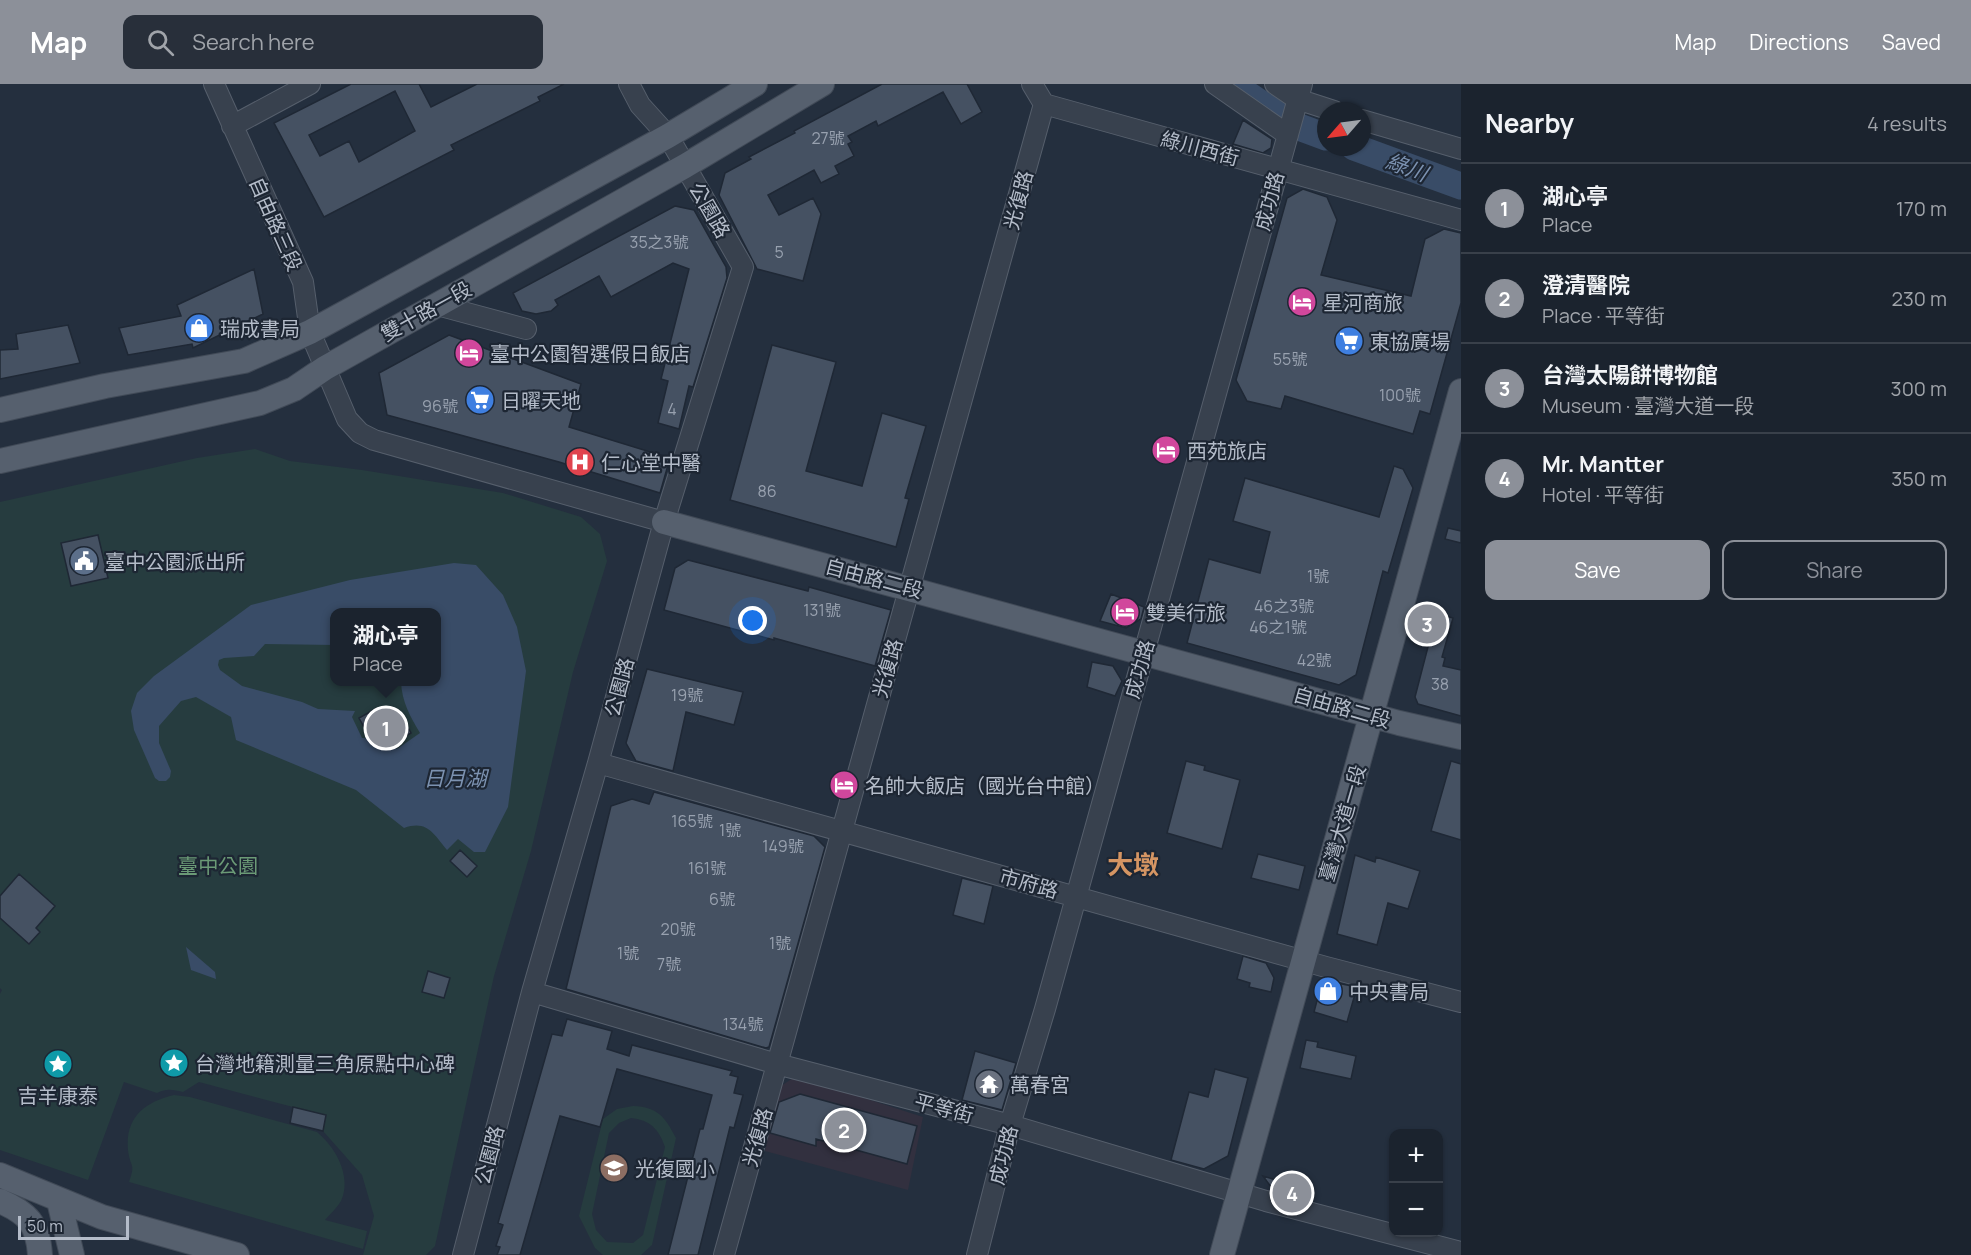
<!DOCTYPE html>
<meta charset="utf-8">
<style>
body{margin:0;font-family:Manrope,"Noto Sans TC",sans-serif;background:#282f3a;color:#f1f3f6}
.controls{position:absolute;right:18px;bottom:18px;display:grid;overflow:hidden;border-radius:12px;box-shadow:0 2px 4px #0004}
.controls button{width:54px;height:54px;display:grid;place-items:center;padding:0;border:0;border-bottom:2px solid #39404a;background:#1b232e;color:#f1f3f6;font:30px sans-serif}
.compass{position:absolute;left:1317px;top:18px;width:54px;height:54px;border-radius:50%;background:#1b232e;box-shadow:0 2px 4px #0004;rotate:242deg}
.scale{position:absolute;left:18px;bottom:15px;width:111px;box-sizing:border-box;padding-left:6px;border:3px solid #b4bcc9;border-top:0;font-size:16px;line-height:21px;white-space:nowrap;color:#b4bcc9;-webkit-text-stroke:4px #1d2633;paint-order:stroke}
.you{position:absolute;left:753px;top:537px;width:21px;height:21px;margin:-15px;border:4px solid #fff;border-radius:50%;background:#1a73e8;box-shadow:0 0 0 9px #1a73e833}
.badge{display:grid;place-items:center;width:39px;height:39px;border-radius:50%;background:#8c9099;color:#fff;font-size:20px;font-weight:700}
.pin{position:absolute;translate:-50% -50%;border:3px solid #fff;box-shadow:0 2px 6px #0006}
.popup{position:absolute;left:330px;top:524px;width:111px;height:78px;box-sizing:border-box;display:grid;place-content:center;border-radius:12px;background:#1b232e;filter:drop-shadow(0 2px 4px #0005);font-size:20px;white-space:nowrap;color:#a0a4aa}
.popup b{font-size:22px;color:#f1f3f6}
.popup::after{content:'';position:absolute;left:50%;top:100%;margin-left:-12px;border:12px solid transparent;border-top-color:#1b232e}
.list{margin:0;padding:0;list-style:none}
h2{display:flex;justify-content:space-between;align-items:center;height:78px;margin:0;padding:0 24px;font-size:26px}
h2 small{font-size:20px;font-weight:400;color:#a0a4aa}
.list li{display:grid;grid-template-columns:39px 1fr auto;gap:18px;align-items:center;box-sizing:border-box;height:90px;padding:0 24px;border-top:2px solid #39404a}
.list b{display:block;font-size:22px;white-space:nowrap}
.list p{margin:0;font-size:20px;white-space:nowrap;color:#a0a4aa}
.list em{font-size:20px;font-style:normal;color:#a0a4aa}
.actions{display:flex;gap:12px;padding:18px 24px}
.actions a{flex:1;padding:14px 0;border:2px solid #8c9099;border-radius:12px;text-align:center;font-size:21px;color:#8c9099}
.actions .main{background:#8c9099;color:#fff}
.icon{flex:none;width:33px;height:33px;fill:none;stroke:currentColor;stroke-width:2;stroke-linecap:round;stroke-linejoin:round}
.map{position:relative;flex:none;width:1461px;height:1171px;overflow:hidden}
header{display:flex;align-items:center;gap:36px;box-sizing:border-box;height:84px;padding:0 30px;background:#8c9099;color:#fff}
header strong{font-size:28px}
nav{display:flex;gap:33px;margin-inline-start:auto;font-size:21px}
.search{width:420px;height:54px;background:#282f3a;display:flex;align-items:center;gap:15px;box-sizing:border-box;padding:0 21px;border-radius:12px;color:#a0a4aa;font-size:22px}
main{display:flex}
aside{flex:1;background:#1b232e}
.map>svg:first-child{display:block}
.medical{fill:#32303f}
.green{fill:#263c3f;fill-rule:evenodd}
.water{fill:#394c67;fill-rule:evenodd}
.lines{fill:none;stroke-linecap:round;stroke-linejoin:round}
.river{stroke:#394c67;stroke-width:27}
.building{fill:#455162;stroke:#1f2835;stroke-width:1.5;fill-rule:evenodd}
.minor-casing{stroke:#565f6c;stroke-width:22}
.major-casing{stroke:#414a57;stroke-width:26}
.minor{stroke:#38414e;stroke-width:20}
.major{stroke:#56606e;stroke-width:24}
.labels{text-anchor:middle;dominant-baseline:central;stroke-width:4.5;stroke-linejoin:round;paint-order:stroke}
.number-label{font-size:16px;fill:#98a1af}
.street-label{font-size:20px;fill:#b4bcc9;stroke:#1d2633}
.poi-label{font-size:20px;fill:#b4bcc9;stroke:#1d2633;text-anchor:start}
.park-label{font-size:20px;fill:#6b9a76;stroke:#1d2633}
.water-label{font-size:21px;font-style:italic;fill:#7c92b1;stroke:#1d2633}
.district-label{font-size:26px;font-weight:bold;fill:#d59563;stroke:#1d2633}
</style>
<header>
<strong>Map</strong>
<div class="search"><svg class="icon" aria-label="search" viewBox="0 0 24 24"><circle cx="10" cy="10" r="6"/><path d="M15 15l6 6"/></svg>Search here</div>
<nav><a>Map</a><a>Directions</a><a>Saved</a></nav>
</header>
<main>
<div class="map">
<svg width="1461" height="1171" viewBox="0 0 1461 1171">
<rect width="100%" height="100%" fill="#242f3e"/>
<!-- medical -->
<path class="medical" d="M796,992L923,1033L908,1106L765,1067L775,1006Z"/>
<!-- green -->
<path class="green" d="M255,365L290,377L362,386L503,409L581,433L600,450L607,477L573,588L531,767L494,892L435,1162L426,1171H363L374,1132L362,1091L323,1047L290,1039L293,1023L199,998L183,1008C173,1006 167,1004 157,1009L124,998L88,1096L0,1066V910L2,906L0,904V418L197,374ZM335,528H437V598H335Z
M174,1011L190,1013L317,1048C336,1064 352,1092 341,1117C337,1124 330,1130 325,1136L367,1147L363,1165L129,1098C136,1078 130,1084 128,1066C125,1033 145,1018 174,1011Z
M633,1022C658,1023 665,1033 676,1054L652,1161L641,1171H603L595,1164L579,1132L603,1035L617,1025ZM631,1034C650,1036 659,1045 665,1063L643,1151L633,1159L607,1158L596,1146L592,1130L609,1049L619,1039Z"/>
<!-- water -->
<path class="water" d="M454,479L476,481L503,511L517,543L526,587L508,723L485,768H474L458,755L447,766C433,749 427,736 404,744L356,706L236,656L231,633L196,613L181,617L159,642V659L171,687L170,693L166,697H159L155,694L134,646L131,627L137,609L154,592L251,521L350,496ZM335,528H437V598H401C402,618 410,632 420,649L397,665L381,655L362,654L352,633L355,627L318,625L302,618L242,602L220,586L218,581L219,576L224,574L254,572L265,560L335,561Z
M186,863L215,888L216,895L191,886Z"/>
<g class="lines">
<!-- river -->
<path class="river" d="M1232,0L1291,40L1326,53
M1354,63L1461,102"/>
</g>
<!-- building -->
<path class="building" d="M351,0H419L431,23L477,0H564L538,13L540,17L451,61L454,66L324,133L274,39ZM395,7L415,47L359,78L349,57L320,72L309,51Z
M882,0H967L982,28L961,40L943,8L878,42L876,37L848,52L852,58L848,60L854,72L835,82L839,90L821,99L814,86L768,111L779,131L813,114L821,130L803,197L757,185L719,111L725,89L751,75L749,73L795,49L794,47Z
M1243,36L1272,55L1271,64L1263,69L1233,60Z
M1303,105L1327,113L1337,136L1321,191L1411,212L1425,155L1444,145L1461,149V219L1430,330L1420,327L1413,350L1285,312L1281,325L1247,317L1236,296L1287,114Z
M675,122L694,126L726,183L727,194L693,303L689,302L679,345L658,339L668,297L661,295L689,185L673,179L611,213L599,192L555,216L558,221L551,227L536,230L522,227L513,209Z
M254,185L263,230L193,264L192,260L128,271L119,244L181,232L177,221Z
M68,241L80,279L0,295V266L18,265L16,250Z
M449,251L581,300L569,343L670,374L660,409L559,378L387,331L379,289Z
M772,261L836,278L806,387L862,402L882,329L926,342L905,414L909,415L896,463L730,416Z
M1394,382L1403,385L1413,404L1388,489L1383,487L1356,591L1339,601L1187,559L1209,475L1260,489L1270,448L1233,437L1245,394L1379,433Z
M1448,444L1461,447V459L1445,455Z
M98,451L108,494L71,502L61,459Z
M688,476L808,507L809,503L891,526L875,582L774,554V556L664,526L675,484Z
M1111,510L1144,523L1141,535L1126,544L1100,537Z
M1423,526L1453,534L1442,573L1445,574L1443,582L1461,586V632L1418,620L1415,613L1429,559L1415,555Z
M1092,578L1113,582L1122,597L1115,612L1087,603Z
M647,585L743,608L734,641L686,628L673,687L636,677L626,659Z
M377,624L386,640L401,631L411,649L394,659L390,653L375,649L369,652L359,634Z
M1186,677L1205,682L1204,686L1240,696L1222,765L1167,749Z
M1451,677L1461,680V756L1431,747Z
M654,708L814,752L825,763L769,963L766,964L566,905L611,722L632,715L649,720Z
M460,766L477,782L467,793L450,777Z
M1258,770L1305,782L1299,806L1251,794Z
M1355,771L1375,778L1376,773L1420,787L1408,825L1388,819L1377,861L1337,850Z
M19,790L55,822L36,844L40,848L29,860L0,834V812Z
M962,794L993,802L984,840L953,831Z
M1243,872L1266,879L1274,894L1271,908L1249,903L1250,899L1237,895Z
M428,887L450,894L444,914L422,908Z
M1337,899L1357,903L1347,938L1314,928L1319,909Z
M567,935L612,947L607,965L629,972L632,961L732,987L730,991L738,993L734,1009L743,1011L734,1044L730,1043L698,1171H668L700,1045H703L712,1011L617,985L600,1043L560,1032L520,1171H497L500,1163L496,1162L503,1141L498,1139L552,950L562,952Z
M1306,956L1318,958L1317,963L1356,972L1351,995L1300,984Z
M975,967L1016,979L1002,1026L962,1016Z
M1215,985L1248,994L1228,1072L1204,1085L1171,1076L1189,1008L1208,1013Z
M800,1010L917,1042L907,1080L816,1055V1062L770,1049L779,1018Z
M293,1023L326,1031L323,1047L290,1039Z
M1263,1092L1309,1106L1306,1115L1274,1107Z"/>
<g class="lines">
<!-- minor casing -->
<g class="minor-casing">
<path id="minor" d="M214,0L303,198L310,248L347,335L360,349L374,356L664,438
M1215,0L1288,51
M1275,0L1297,15L1334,27
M1044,20L1461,136
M1362,36L1461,65
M232,42L310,0
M437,221L526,245
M598,679L1326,883L1461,918
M532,908L777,980L1010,1041L1266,1117L1461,1168
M463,1171L532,908L598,679L664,438L743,183L668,52L640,21L629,0
M724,1171L1044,20L1032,0
M977,1171L1010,1041L1045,925L1302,0"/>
</g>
<!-- major casing -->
<g class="major-casing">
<path id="major" d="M0,326L105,302L244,277L310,248L668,52L755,0
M0,377L260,319L294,305L325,284L685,82L822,0
M664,438L1399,639L1461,653
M0,1091L102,1133L237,1171
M0,1117C28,1129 38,1140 40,1171
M59,1117L72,1171
M1222,1171L1461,307"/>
</g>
<!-- minor -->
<use href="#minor" class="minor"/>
<!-- major -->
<use href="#major" class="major"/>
</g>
<!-- icons -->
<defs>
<g id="hotel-disc" transform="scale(1.5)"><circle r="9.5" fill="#d1479c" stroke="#1d2633"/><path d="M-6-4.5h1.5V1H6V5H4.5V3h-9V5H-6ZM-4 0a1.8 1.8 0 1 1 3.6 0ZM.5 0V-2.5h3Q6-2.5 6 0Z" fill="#fff"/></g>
<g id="shop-disc" transform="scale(1.5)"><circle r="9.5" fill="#3f7fe0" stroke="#1d2633"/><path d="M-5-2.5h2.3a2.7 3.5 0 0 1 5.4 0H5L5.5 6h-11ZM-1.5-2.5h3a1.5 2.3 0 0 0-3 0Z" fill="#fff"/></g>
<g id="supermarket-disc" transform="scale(1.5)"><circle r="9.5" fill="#3f7fe0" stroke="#1d2633"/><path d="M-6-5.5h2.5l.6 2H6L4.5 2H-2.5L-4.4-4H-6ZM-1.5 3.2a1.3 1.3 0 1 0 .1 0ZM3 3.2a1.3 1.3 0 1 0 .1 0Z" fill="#fff"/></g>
<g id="hospital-disc" transform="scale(1.5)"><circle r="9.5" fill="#e0444e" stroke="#1d2633"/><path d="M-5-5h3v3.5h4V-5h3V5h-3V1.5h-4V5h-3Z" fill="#fff"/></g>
<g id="civic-disc" transform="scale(1.5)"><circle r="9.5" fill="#5c6f8a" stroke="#1d2633"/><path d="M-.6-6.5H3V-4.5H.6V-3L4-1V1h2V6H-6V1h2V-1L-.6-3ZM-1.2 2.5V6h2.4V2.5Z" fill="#fff"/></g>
<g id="sight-disc" transform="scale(1.5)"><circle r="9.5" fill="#0f9aa8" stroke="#1d2633"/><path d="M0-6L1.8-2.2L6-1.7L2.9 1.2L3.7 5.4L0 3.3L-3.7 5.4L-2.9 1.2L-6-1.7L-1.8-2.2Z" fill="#fff"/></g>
<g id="temple-disc" transform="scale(1.5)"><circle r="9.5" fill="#6b7280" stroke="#1d2633"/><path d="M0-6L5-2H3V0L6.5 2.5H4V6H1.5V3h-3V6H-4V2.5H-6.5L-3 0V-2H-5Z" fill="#fff"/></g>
<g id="school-disc" transform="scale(1.5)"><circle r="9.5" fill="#8d6e63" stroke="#1d2633"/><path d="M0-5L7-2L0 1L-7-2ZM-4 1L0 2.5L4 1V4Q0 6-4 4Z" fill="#fff"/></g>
</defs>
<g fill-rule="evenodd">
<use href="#hotel-disc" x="1302" y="218"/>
<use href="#shop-disc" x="199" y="244"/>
<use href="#supermarket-disc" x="1349" y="257"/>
<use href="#hotel-disc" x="469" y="269"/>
<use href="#supermarket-disc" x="480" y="316"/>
<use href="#hotel-disc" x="1166" y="366"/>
<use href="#hospital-disc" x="580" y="378"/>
<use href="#civic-disc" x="84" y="477"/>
<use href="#hotel-disc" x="1125" y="528"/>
<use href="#hotel-disc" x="844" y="701"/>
<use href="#shop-disc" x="1328" y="907"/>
<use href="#sight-disc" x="174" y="979"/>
<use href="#sight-disc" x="58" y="980"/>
<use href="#temple-disc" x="989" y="1000"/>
<use href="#school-disc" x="614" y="1084"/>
</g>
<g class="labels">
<!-- number labels -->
<g class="number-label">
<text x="828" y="54">27號</text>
<text x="659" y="158">35之3號</text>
<text x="779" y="168">5</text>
<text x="1290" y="275">55號</text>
<text x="1400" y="311">100號</text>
<text x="440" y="322">96號</text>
<text x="672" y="325">4</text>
<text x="767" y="407">86</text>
<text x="1318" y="492">1號</text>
<text x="1284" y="522">46之3號</text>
<text x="822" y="526">131號</text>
<text x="1278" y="543">46之1號</text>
<text x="1314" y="576">42號</text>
<text x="1440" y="600">38</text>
<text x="687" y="611">19號</text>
<text x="692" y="737">165號</text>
<text x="730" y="746">1號</text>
<text x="783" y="762">149號</text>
<text x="707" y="784">161號</text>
<text x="722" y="815">6號</text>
<text x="678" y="845">20號</text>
<text x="780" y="859">1號</text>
<text x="628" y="869">1號</text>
<text x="669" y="880">7號</text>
<text x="743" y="940">134號</text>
</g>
<!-- street labels -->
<g class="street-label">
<text transform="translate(1200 64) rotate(15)">綠川西街</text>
<text transform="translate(1018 116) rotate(-75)">光復路</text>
<text transform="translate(1269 117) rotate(-75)">成功路</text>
<text transform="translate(710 126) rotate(60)">公園路</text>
<text transform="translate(276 140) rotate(66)">自由路三段</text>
<text transform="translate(426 227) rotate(-29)">雙十路一段</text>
<text transform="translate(874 494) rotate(15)">自由路二段</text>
<text transform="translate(887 584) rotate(-74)">光復路</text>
<text transform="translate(1139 585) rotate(-74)">成功路</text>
<text transform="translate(619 603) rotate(-75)">公園路</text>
<text transform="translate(1342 623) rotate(16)">自由路二段</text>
<text transform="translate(1342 739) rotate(-74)">臺灣大道一段</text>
<text transform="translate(1029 799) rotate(16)">市府路</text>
<text transform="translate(944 1024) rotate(15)">平等街</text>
<text transform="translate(757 1053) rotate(-74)">光復路</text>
<text transform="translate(489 1071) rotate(-75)">公園路</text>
<text transform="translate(1003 1071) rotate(-76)">成功路</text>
</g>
<!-- poi labels -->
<g class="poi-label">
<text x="1323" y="218">星河商旅</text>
<text x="220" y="244">瑞成書局</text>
<text x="1370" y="257">東協廣場</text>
<text x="490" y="269">臺中公園智選假日飯店</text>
<text x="501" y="316">日曜天地</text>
<text x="1187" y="366">西苑旅店</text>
<text x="601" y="378">仁心堂中醫</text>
<text x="105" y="477">臺中公園派出所</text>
<text x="1146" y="528">雙美行旅</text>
<text x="865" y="701">名帥大飯店（國光台中館）</text>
<text x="1349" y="907">中央書局</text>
<text x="195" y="979">台灣地籍測量三角原點中心碑</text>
<text x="1010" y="1000">萬春宮</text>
<text x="58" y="1011" text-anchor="middle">吉羊康泰</text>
<text x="635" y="1084">光復國小</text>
</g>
<!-- park labels -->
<g class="park-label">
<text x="218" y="781">臺中公園</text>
</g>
<!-- water labels -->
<g class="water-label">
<text transform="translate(1407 83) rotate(20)">綠川</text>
<text x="455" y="694">日月湖</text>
</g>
<!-- district labels -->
<g class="district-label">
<text x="1133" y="780">大墩</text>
</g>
</g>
</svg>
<div class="controls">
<button>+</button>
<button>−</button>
</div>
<svg class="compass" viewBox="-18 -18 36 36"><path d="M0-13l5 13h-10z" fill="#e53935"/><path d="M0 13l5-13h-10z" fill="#a0a4aa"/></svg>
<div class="scale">50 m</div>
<div class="you"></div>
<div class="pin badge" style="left:386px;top:644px">1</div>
<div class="popup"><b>湖心亭</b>Place</div>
<div class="pin badge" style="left:844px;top:1046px">2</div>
<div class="pin badge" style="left:1427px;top:540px">3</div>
<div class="pin badge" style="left:1292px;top:1109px">4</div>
</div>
<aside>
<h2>Nearby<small>4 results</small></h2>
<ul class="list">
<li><span class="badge">1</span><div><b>湖心亭</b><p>Place</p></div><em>170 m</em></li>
<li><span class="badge">2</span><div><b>澄清醫院</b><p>Place · 平等街</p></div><em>230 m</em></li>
<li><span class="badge">3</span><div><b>台灣太陽餅博物館</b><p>Museum · 臺灣大道一段</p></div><em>300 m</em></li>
<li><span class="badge">4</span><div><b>Mr. Mantter</b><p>Hotel · 平等街</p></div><em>350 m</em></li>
</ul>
<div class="actions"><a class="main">Save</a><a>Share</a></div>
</aside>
</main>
